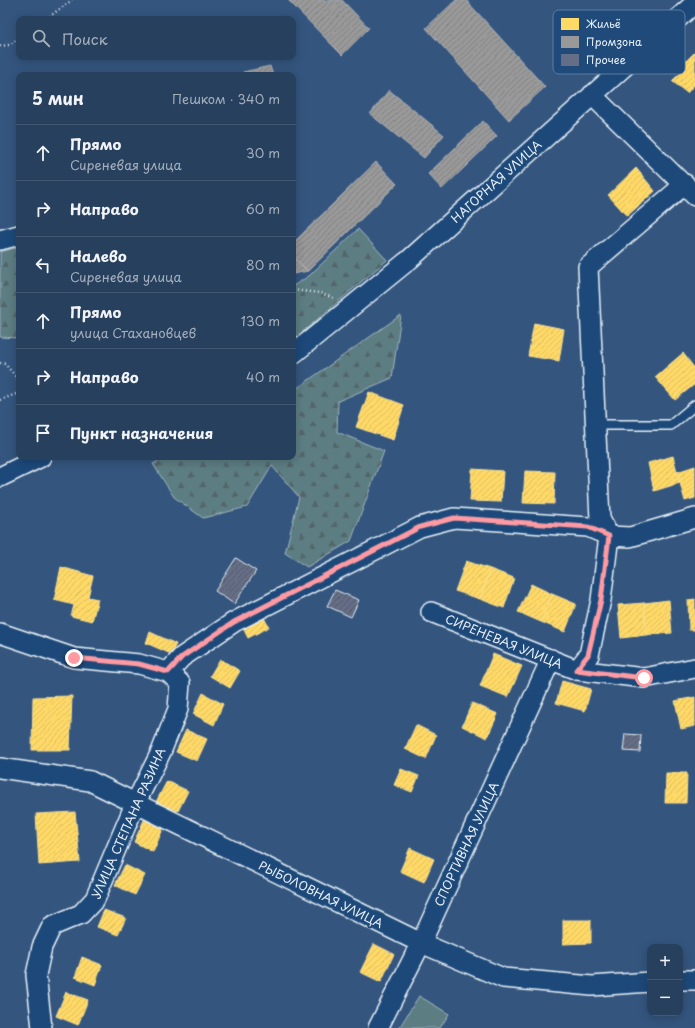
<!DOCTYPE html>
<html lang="ru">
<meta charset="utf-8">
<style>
body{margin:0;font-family:"Playpen Sans",sans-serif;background:#334b67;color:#f1f3f6}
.controls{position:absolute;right:12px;bottom:12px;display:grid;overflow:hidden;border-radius:8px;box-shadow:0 2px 10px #0003}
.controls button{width:36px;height:36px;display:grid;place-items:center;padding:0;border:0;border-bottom:1px solid #435973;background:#27405e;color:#f1f3f6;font:20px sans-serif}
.stop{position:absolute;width:12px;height:12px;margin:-9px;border:3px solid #ff9aa2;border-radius:50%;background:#fff}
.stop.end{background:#ff9aa2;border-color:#fff;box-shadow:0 1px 4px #0008}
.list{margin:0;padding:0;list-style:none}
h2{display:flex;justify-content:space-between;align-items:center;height:52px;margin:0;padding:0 16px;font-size:17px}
h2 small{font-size:13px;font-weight:400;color:#a4afbc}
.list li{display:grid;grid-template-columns:26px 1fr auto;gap:12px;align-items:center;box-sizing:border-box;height:56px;padding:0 16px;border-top:1px solid #435973}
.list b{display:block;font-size:15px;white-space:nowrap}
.list p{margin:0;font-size:13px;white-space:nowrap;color:#a4afbc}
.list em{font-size:13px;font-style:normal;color:#a4afbc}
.icon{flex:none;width:22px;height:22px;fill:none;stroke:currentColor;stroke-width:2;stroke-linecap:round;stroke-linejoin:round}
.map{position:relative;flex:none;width:695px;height:1028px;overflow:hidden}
.search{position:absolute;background:#27405e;box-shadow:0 2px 10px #0003;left:16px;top:16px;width:280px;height:44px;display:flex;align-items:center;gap:10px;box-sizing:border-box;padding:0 14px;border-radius:8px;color:#a4afbc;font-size:15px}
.panel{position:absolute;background:#27405e;box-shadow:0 2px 10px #0003;left:16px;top:72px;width:280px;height:388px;border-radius:8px}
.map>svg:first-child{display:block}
.forest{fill:url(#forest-firs);stroke:#a2b7bd}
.pitch{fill:#5c7d82;stroke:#a2b7bd}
.homes{fill:url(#homes-hatch);stroke:#f8e092}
.industry{fill:url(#industry-hatch);stroke:#b1b3b6}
.building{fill:url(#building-hatch);stroke:#e8f1f8}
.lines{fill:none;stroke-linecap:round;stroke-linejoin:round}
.service-casing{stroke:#e8f1f8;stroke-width:12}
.minor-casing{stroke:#e8f1f8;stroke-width:22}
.path{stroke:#e8f1f8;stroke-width:2.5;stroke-dasharray:1 3;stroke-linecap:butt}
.service{stroke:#1f4a7a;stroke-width:9}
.minor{stroke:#1f4a7a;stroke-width:19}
.route{stroke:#ff9aa2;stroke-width:5}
.labels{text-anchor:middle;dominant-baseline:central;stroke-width:4;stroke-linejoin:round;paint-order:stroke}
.street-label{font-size:12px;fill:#e8f1f8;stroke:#1f4a7a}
.key{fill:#1f4a7a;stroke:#5b7ca0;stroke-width:1}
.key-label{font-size:11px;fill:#e8f1f8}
</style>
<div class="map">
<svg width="695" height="1028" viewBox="0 0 695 1028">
<defs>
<pattern id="forest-firs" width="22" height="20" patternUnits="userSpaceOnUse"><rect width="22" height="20" fill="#5c7d82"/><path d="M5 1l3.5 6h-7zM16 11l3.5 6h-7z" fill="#526569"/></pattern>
<pattern id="homes-hatch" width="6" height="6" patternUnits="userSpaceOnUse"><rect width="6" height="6" fill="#ffd966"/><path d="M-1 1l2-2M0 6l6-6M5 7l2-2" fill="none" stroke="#dabc60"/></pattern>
<pattern id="industry-hatch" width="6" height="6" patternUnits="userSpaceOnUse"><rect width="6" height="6" fill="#999"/><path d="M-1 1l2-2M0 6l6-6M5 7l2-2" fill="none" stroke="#808181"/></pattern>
<pattern id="building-hatch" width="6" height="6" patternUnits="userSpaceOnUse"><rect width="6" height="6" fill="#656e87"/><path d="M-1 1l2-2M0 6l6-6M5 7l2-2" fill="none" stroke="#545965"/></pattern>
</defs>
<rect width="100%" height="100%" fill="#34557e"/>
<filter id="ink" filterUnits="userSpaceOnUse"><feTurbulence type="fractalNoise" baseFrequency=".025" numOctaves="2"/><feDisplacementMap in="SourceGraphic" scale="8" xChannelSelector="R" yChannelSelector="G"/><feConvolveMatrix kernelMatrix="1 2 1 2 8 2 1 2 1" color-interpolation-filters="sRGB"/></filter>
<g filter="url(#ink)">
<!-- forest -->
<path class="forest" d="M358,229L387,260L293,340V286L309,276Z
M19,247V338L0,337V252Z
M401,315L392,378L338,401L337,432L384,451L351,541L307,567L285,553L299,497L272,466L247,507L203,518L174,497L153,464L166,457H293V391Z"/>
<!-- pitch -->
<path class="pitch" d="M419,996L449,1014L440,1028H399Z"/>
<!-- homes -->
<path class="homes" d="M695,52V84L687,93L672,81L687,67L683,64Z
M636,168L655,191L627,216L608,195Z
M534,323L564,329L559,361L528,356Z
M683,353L695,369V384L675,400L655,377Z
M369,392L404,405L393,440L356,427Z
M673,456L680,483L654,491L648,463Z
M695,466V498L685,501L677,472Z
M472,469L503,471L501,502L470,501Z
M525,471L555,472L554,504L523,503Z
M466,561L490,569L480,599L455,591Z
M61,567L93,576L88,597L98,599L92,621L71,616L74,605L54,600Z
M490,569L514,578L504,608L480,599Z
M531,584L552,594L541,622L518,612Z
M552,594L576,604L565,632L541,622Z
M695,599V630H689L688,600Z
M669,600L672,633L646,635L644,603Z
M644,603L646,635L621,638L618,605Z
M262,614L269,627L248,638L241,624Z
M150,632L176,644L171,654L146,643Z
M493,654L522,666L508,697L480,686Z
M220,659L240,671L230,688L210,676Z
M562,681L591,689L585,711L556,703Z
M203,693L223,704L214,725L193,714Z
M72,696L70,750H32L33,697Z
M695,697V726L681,729L675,701Z
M472,703L498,714L487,738L462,726Z
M416,725L436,735L426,759L405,749Z
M186,730L207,739L197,761L176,752Z
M401,769L419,776L412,792L394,785Z
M666,773H687L686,803H665Z
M167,781L188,791L178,811L156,802Z
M75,812L80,862L39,865L36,814Z
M144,820L163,829L153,852L134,842Z
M410,848L434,859L424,882L400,871Z
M125,865L145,875L135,895L115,885Z
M104,910L126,918L118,935L97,927Z
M563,920H591V943L563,944Z
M374,944L394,954L381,982L360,972Z
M82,957L102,965L95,985L75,977Z
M66,992L88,1000L78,1025L56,1016Z"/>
<!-- industry -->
<path class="industry" d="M288,0H342L369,28L342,55Z
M456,0H466L545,87L509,120L426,28Z
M270,66L273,75H243V72Z
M389,90L444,135L424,158L370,114Z
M483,121L497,136L442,189L428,174Z
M376,162L397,184L308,271L293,257V243Z
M293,259H295L308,271L293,274Z"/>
<!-- building -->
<path class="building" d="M236,558L256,571L234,604L215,591Z
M335,590L359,600L351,617L327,606Z
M625,734L641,735L640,752L623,751Z"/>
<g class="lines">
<!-- service casing -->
<g class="service-casing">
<path id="service" d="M595,425H671L695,405"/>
</g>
<!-- minor casing -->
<g class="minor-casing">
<path id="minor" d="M592,95L695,196
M0,240L19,235
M293,354L410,259L695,3
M0,477L41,457
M431,612L577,670L644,678L695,668
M0,633L74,658L139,664L168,672
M577,670L589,655L601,600L609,536L600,519L588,267L685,184
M168,672L182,657L234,622L420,527L454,518L588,527L609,536L630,537L695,518
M0,768L90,781L421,943L503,978L592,986L650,982
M680,980H695
M42,1028L36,975L42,947L52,926L81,914L95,899L135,804L161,752L178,709L180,683L168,672
M378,1028L421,943L551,659"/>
</g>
<!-- path -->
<path class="path" d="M46,19L72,0
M0,46L9,45L19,38
M293,290L320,293L334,298
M0,363L5,364L17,378L19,383
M0,400L19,393"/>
<!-- service -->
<use href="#service" class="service"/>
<!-- minor -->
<use href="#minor" class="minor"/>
</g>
</g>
<g class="lines" filter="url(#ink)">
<!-- route -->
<path class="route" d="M74,658L139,664L168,672L182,657L234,622L420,527L454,518L588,527L609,536L601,600L588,655L576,670L644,678"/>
</g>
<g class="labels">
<!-- street labels -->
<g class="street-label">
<text transform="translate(496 181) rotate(-42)">НАГОРНАЯ УЛИЦА</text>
<text transform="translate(504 641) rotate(22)">СИРЕНЕВАЯ УЛИЦА</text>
<text transform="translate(128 823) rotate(-66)">УЛИЦА СТЕПАНА РАЗИНА</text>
<text transform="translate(466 844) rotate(-65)">СПОРТИВНАЯ УЛИЦА</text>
<text transform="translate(321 894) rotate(26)">РЫБОЛОВНАЯ УЛИЦА</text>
</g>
</g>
<!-- legend -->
<rect x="553" y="10" width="132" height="64" rx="6" class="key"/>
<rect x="561" y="18" width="18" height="12" fill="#ffd966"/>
<rect x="561" y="36" width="18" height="12" fill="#999"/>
<rect x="561" y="54" width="18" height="12" fill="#656e87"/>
<g class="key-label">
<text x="586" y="28">Жильё</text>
<text x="586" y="46">Промзона</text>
<text x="586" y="64">Прочее</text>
</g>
</svg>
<div class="controls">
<button>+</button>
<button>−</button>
</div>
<div class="stop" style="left:644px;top:678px"></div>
<div class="stop end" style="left:74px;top:658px"></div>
<div class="search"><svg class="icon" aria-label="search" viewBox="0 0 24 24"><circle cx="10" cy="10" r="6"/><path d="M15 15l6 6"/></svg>Поиск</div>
<section class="panel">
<h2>5 мин<small>Пешком · 340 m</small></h2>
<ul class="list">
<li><svg class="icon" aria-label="ahead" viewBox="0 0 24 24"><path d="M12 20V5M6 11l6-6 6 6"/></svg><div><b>Прямо</b><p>Сиреневая улица</p></div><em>30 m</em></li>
<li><svg class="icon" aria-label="right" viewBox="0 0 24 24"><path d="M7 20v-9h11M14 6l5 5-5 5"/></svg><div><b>Направо</b></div><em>60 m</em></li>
<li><svg class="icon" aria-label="left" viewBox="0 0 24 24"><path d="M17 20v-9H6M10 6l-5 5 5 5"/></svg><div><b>Налево</b><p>Сиреневая улица</p></div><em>80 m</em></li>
<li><svg class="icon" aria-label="ahead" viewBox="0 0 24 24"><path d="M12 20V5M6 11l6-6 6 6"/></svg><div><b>Прямо</b><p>улица Стахановцев</p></div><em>130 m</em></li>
<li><svg class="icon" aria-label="right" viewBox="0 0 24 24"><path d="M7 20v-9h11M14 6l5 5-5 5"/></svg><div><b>Направо</b></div><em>40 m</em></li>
<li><svg class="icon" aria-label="arrive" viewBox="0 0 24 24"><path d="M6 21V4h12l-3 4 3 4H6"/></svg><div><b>Пункт назначения</b></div></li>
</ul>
</section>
</div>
